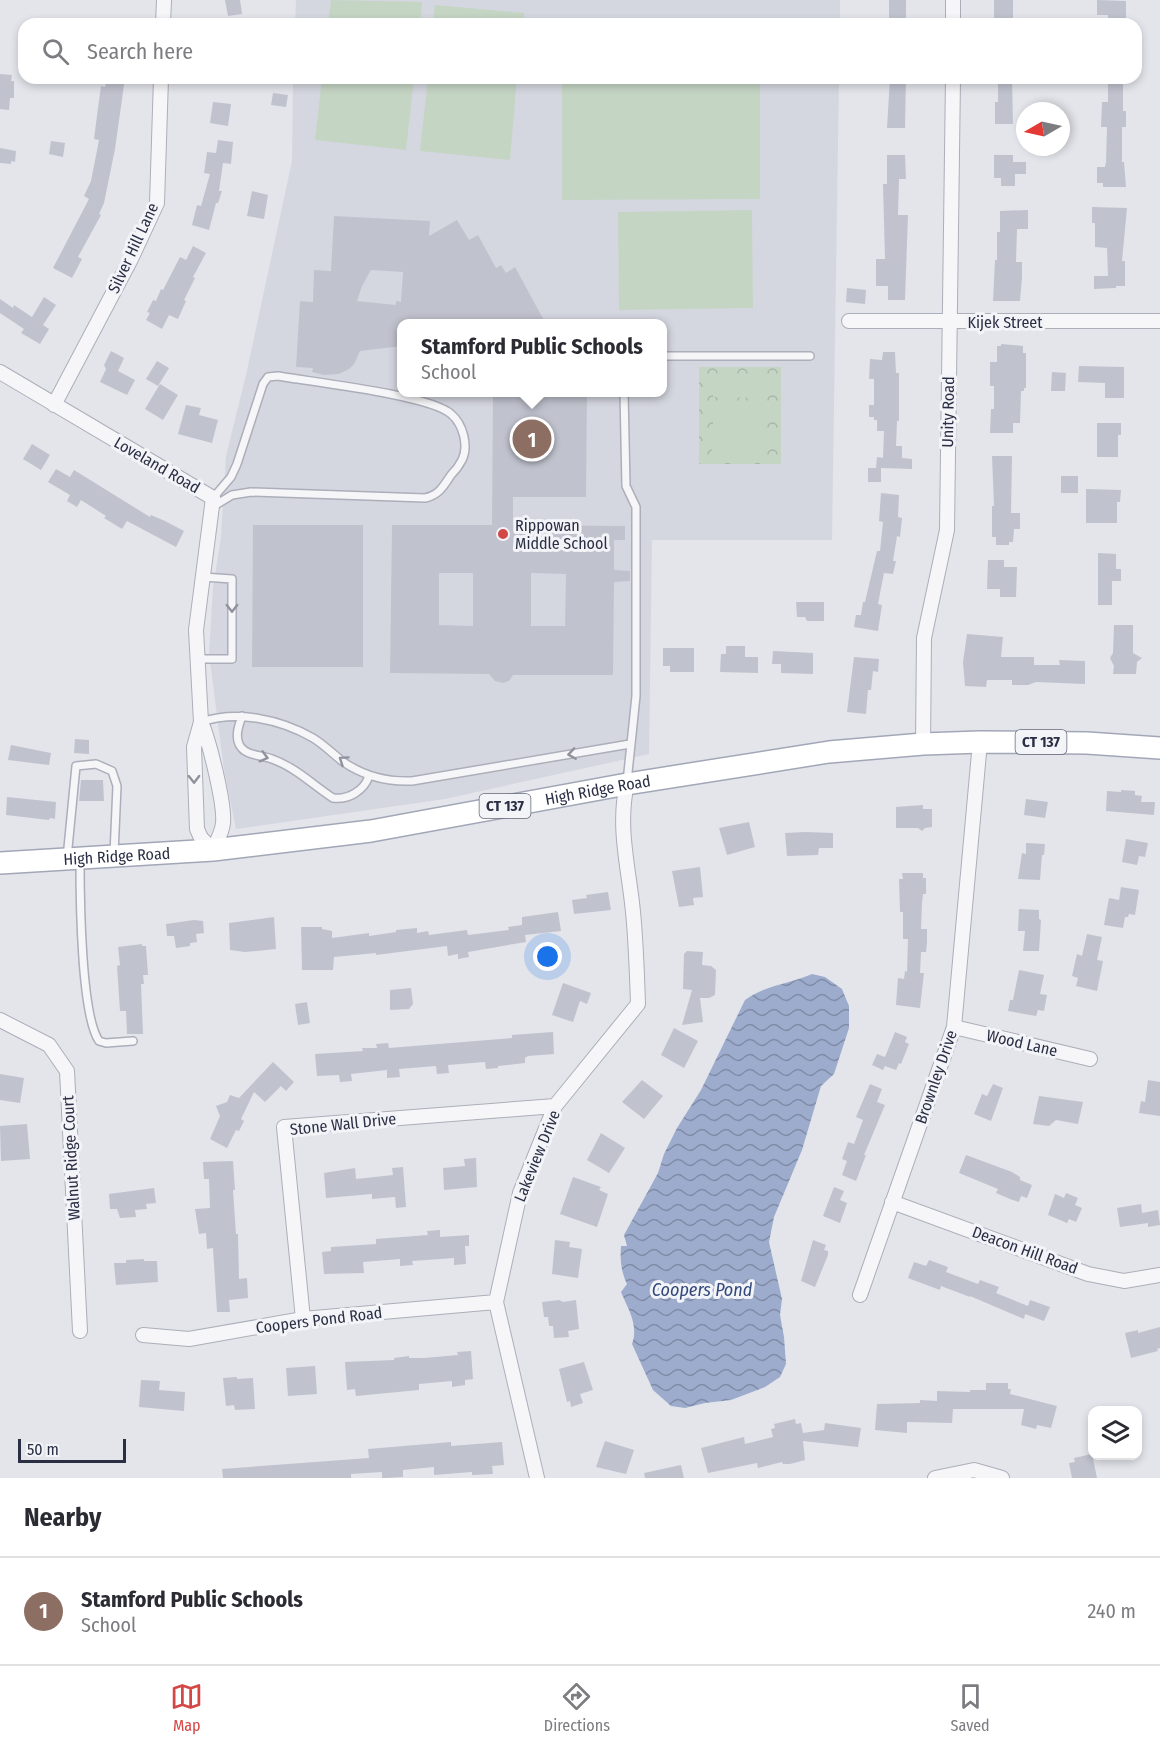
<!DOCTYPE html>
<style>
body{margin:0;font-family:"Fira Sans Condensed",sans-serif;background:#f7f7f7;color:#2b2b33}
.controls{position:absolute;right:18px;bottom:18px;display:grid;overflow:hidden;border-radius:12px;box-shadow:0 3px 9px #0003}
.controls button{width:54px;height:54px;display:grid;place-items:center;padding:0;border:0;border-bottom:2px solid #e1e1e2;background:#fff;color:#2b2b33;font:30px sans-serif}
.compass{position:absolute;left:1016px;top:102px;width:54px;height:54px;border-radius:50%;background:#fff;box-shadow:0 3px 9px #0003;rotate:261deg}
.scale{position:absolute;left:18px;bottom:15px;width:108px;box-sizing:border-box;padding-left:6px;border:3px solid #2a2f44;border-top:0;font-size:16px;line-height:21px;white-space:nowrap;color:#2a2f44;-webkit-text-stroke:4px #f3f4f8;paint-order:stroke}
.you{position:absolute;left:548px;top:957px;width:21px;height:21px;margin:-15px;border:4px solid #fff;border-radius:50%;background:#1a73e8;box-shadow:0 0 0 9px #1a73e833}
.badge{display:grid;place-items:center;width:39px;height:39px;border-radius:50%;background:#d34745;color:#fff;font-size:20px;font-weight:700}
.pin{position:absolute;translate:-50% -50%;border:3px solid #fff;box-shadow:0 2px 6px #0006}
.popup{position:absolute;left:397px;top:319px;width:270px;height:78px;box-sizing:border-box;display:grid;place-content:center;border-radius:12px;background:#fff;filter:drop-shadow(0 2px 4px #0005);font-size:20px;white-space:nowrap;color:#7c7c81}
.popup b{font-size:22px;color:#2b2b33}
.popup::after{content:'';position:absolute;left:50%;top:100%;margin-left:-12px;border:12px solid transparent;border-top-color:#fff}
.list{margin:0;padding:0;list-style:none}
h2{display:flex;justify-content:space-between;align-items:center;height:78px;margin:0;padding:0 24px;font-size:26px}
h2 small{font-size:20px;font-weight:400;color:#7c7c81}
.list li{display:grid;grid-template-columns:39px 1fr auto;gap:18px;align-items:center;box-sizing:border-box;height:108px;padding:0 24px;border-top:2px solid #e1e1e2}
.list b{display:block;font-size:22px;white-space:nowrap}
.list p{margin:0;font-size:20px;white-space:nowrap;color:#7c7c81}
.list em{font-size:20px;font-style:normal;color:#7c7c81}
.icon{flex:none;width:33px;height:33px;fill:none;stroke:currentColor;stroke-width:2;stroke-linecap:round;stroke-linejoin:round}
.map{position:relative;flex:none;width:1160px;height:1478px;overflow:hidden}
.search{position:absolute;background:#fff;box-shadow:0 3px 9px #0003;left:18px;right:18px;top:18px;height:66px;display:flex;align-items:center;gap:15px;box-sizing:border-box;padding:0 21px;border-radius:18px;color:#7c7c81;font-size:22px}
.sheet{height:186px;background:#fff}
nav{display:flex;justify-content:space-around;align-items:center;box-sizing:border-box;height:84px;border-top:2px solid #e1e1e2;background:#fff;font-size:16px;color:#7c7c81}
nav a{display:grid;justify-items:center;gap:3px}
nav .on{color:#d34745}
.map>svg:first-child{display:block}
.built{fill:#d5d7e0;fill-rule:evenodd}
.park{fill:url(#park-crowns)}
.pitch{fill:#c5d5c4}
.water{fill:url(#water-waves)}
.building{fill:#c0c3ce;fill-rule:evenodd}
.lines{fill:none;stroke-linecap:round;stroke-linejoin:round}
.lane-casing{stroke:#acaeb9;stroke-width:10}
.street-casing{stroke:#acaeb9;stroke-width:16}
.primary-casing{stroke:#a2a7b7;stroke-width:24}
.lane{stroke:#f6f6f9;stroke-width:7}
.street{stroke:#f6f6f9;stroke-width:14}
.primary{stroke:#fff;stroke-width:21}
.oneway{stroke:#90929e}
.poi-dot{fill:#d34745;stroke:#f3f4f8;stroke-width:2}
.labels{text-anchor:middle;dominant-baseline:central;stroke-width:6;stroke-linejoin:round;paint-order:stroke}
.shield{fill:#f3f4f8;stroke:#666a7a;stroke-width:1.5}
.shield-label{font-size:15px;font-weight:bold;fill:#2a2f44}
.street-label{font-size:16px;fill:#2a2f44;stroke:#f3f4f8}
.poi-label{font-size:16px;fill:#2a2f44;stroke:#f3f4f8;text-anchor:start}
.water-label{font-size:18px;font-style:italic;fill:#32477a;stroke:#f3f4f8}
</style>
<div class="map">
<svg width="1160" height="1478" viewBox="0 0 1160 1478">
<defs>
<pattern id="park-crowns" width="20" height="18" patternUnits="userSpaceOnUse" patternTransform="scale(1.5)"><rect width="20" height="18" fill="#c5d5c4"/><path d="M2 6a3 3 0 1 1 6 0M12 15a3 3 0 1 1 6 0" fill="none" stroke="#a9b7aa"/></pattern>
<pattern id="water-waves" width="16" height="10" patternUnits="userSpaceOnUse" patternTransform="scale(1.5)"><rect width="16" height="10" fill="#9daccc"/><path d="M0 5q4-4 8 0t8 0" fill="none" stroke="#808ca7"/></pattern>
</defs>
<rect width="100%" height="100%" fill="#e3e5eb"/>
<!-- built -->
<path class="built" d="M296,0H840V24H295Z
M293,78H839L832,540H652L649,754L445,799L236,829L224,770L209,653L213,588L221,537L226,456L246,375L292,161ZM402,324H662V392H402Z"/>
<!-- park -->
<path class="park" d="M699,367H781V464H699Z"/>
<!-- pitch -->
<path class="pitch" d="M331,0L422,2L420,24H328Z
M435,5L524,13L523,24H433Z
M322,78H414L406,150L315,140Z
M428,78H517L510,160L420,151Z
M760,78V199L562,200V79Z
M752,210L753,308L619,310L618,212Z
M713,374H765V398L713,397Z
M713,403L764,404V428H713Z
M712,434H764V457H712Z"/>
<!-- water -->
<path class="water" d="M812,974L825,977L842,989L849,1006V1028L834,1074L821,1086L802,1150L774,1217L769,1242L782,1299L780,1315L784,1337L786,1364L780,1377L765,1387L731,1400L705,1403L685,1408L671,1406L653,1390L632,1344C639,1325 628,1309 621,1292L627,1284C621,1272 620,1259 621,1246H627L624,1235L658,1173L664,1154L677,1128L701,1090L745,1000C768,984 787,985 812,974Z"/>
<!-- building -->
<path class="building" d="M225,0H240L242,14L228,16Z
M889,0H906V23H889Z
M994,0H1013V23H994Z
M1097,0L1126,1V24H1108V15H1097Z
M0,74L12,75L11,81H14V98H10L9,110L0,109Z
M107,78H125L115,149L104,203L99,214L101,215L78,257L82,259L72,278L53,268L89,199L84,196L91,181L99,140L94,139L98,108L101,86L105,87Z
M890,78H906L905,128H887Z
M998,78H1012L1013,124H995V102H998Z
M1108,78H1123V111H1126V127H1122V162H1124L1126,187H1103V183H1097V167H1105L1106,162L1107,127H1101L1102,102H1108Z
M273,93L288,95L286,107L271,105Z
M213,102L231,104L228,126L210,123Z
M218,140L233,142L231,164L223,163L219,191H222L218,203H216L209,230L192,225L197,205L201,206L210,174L204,173L207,152L216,153Z
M51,141L65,143L63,157L49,154Z
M0,148L16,151L15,162L11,161V164L0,163Z
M887,155H905L906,179H899L898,215H908L905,300H888V286H876V259H885L883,184H887Z
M994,155H1013V162H1026V174H1015V186H1001V178H994Z
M252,191L268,195L264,219L247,216Z
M1092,207L1127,208L1122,261H1125V286H1116V288L1094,289V276H1108L1107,248L1095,247V223H1092Z
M1028,210V229H1017L1016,262H1022V277L1020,301H993L995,260H997V232H1000V211Z
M334,216L430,221L429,236L457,220L469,240L478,235L496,268L501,265L506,273L515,267L546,324H402V346L360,351L354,364L349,369L339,374L324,375L312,372L313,368L296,367L300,301L313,302L314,270L331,271ZM371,270L403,272L401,302L396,301V305L357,301L362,286Z
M193,246L206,253L193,277L195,278L184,300L186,301L178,319L169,315L162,329L146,320L150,313L147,312L153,300L156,301L161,289L163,290L180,257L186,260Z
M847,288L866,290L865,304L846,302Z
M44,297L56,305L43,325L49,329L40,344L21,333L24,329L0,313V299L13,308L14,305L32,317Z
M1001,344L1023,346V353H1026V388H1024V391H1021L1020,423H1013V433H990L991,409H994V386H990V362H997V346H1001Z
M111,351L124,358L118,371L135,380L127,395L100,382L106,369L104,365Z
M883,352H895L896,373H899V421H897L896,446H902V458L912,459V469L881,468V482H868V468H876L877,457L883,458L884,431H877V420H874V417H869V405H874V379H869L870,359L882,360Z
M157,361L169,368L158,386L146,379Z
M1079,366L1124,367V398H1105V383L1078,382Z
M1052,372L1066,373L1065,391H1051Z
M160,384L178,395L163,420L145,409Z
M493,393H587L586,497H513V525L625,526V540H614V570L630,571V581L614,582L613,675H513L509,681L503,683L495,681L489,674H483L390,673L392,525H492ZM439,573H473V626L439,625ZM531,573L566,574L565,626H531Z
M186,405L201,408L199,415L218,420L212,443L178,434Z
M1097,423H1121V435H1118V457H1097Z
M32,444L50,455L41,470L23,459Z
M992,456H1012L1011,513H1020V529H1014L1013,542H1009V545H996V537H992V506H994Z
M56,469L70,477L74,470L150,517L151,515L165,521L184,531L176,547L127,521L122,529L104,518L106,516L81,500L77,507L67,501L70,495L48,482Z
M1061,476H1078V493H1061Z
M1086,489L1121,490L1120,502H1117V523H1086Z
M881,493L899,495L898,517L902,518L900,537L897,536L893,561H896L893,574L884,573L878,604L882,605L878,631L854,627L856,615H861L863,602H865L877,551H880L883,522L879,521Z
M253,525H363V667H252Z
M1098,553L1116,554V569H1121V581H1112V605H1098Z
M988,560H1004V567H1017L1016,597H1000V589H987Z
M796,602H824V621H807L805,617H797Z
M1114,625H1133V653L1142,658L1137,662L1136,674H1113L1114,666L1110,658L1113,653Z
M967,634L1003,637L1001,657H1034V665H1060L1059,660L1085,661V684L1036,682L1028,685H1012V680H987L986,687L965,686L963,662Z
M726,646H745V657H758V673L720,672L721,654H726Z
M663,648H694V672H670V666H663Z
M773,651L813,653V674L781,673V664H772Z
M854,657L879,659L878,672L873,671L871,690H868L866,714L847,712Z
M75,739L89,740V754L74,753Z
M11,745L51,753L49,765L8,760Z
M81,780H103L104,801H79Z
M1121,790L1135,791V795L1142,796L1141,802H1155L1154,815L1106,811L1107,791L1121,792Z
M7,797L56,802L55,819L50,818L49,820L6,815Z
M1026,799L1048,802L1045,818L1024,815Z
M923,805V809H932V827L925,828L922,831L918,828H896V807Z
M749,822L755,847L727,855L719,828Z
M805,832L833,833V848H819L818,855L787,856L785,833Z
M1126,839L1148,843L1145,857L1139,856L1137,865L1122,862Z
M1026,843L1045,844L1044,855H1042L1040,880L1018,879L1022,853L1026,854Z
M700,867L703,897L693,898L694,905L679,907L672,871Z
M902,873H923V878H926V894H923L922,903L921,929H927V942L926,952H921L920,973H924L920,1008L896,1005L898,978L904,979L905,971L907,972L908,939H903V912H900L899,879H903Z
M1121,887L1139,890L1135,915L1129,914L1128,917H1125L1123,928L1104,925L1109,898L1119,900Z
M608,892L611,910L574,914L572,900L587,898L586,895Z
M1019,909L1039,910V919L1041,920L1039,951H1023L1025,931H1018Z
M558,912L561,931L525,935L526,942L468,952L469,957L458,959V954L448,956L447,946L376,955V953L334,957L333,970H302L301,927H322V929L332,931V938L369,933V936L396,932V930L417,928V933L428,931L429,935L467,930L468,935L509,930L508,927L522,925V917Z
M274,917L276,949L245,952L230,950L229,923Z
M194,920L203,921L204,933L196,934L197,942L190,943V946L176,948L174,936H167L166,924Z
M1087,934L1102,937L1097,960L1103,961L1097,991L1076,986L1078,978L1072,976L1077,954L1082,956Z
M142,944V946H146L148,975H143L144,984H141L143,1034H127L126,1011H120L117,966L120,965L118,947Z
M687,951L703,952L702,965L711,966L716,970L715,995L709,998H700L703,1022L682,1025L692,990L683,989L684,954Z
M1019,970L1044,975L1040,994L1047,995L1044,1011L1038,1010L1036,1016L1008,1011L1010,1000H1013Z
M563,983L591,993L587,1004L580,1001L573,1022L552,1015Z
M411,988L413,1004L409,1009L390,1010V990Z
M307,1002L310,1023L298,1025L295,1004Z
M674,1028L698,1041L684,1068L661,1055Z
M553,1032L554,1054L528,1056L525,1058V1063L498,1066V1068L486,1069L485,1062L448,1065L449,1073L437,1074L436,1066L399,1069L400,1077L387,1078V1070L351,1074L352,1081L340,1082L339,1075L317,1076L315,1054L363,1051L362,1048H377L376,1044L388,1043L389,1048L512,1038V1035Z
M895,1032L907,1037L905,1042L909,1044L901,1064L899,1063L896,1070L885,1066L883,1070L872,1065L877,1054L885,1057Z
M273,1062L294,1082L286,1091L281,1086L265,1102L254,1092L241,1119L244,1121L239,1131L236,1130L227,1148L210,1139L220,1116L216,1106L227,1102L230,1095L239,1098Z
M0,1074L24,1078L20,1103L0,1100Z
M642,1080L663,1096L644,1119L622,1102Z
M1148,1080L1160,1082V1116L1139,1113L1141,1101L1145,1102Z
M870,1084L882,1089L877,1102L885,1105L864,1155H866L856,1181L842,1175L847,1161L842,1159L848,1142L854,1144L863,1120L856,1117Z
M993,1084L1003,1088L991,1121L974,1114L982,1094L987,1096Z
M1039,1096L1083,1102L1078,1124L1056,1120L1049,1126L1033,1124Z
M27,1124L30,1159L1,1161L0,1126Z
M601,1133L625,1148L609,1173L587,1160Z
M966,1155L1012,1172L1020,1177V1180L1032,1185L1027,1198L1021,1196L1019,1202L1010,1199L996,1193L998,1189L959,1173Z
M476,1158L477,1187L444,1190L443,1168L465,1166L464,1159Z
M233,1161L235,1190H233L236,1234H238L239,1279L247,1278L248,1298L229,1300L230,1312H217L213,1248L207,1249L206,1233L199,1234L195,1209L210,1208L209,1179H204L203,1162Z
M403,1167L406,1207L396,1208L395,1197L372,1199V1194L326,1198L324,1173L355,1168L356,1179L393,1175L392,1168Z
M573,1177L601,1187L599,1190L608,1194L597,1227L560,1214Z
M834,1187L844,1191L840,1200L847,1203L840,1223L823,1216Z
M154,1188L156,1203L146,1204L147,1209L135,1210L136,1217L120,1218L117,1209H110L109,1194Z
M1066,1193L1078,1198L1075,1205L1082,1208L1076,1222L1069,1219L1067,1223L1048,1215L1055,1194L1064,1198Z
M1141,1204L1142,1213L1158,1210L1160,1225L1148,1227V1223L1120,1227L1117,1208Z
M440,1230V1237L469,1235V1246H465L466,1264L454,1265V1258L412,1261L413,1265L400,1266V1259L363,1262L364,1273L324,1274L322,1252L331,1251V1247L376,1244V1239L428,1235L427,1231Z
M555,1240L570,1242L569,1247L582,1249L578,1278L552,1274Z
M813,1240L826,1245L824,1250L828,1251V1255L815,1287L801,1281Z
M144,1259V1261H157L158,1282L116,1285L114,1263H126V1260Z
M929,1260L948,1267L946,1272L978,1284L980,1280L999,1287L996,1293L1028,1306L1030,1300L1050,1307L1044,1321L1025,1314L1024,1319L970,1296V1297L941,1286L940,1290L908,1278L914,1262L926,1266Z
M559,1300L563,1302L576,1300L579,1329L568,1331L569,1337L554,1338L553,1326H549L548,1317H544L542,1302Z
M1160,1327V1348L1157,1349L1158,1351L1131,1358L1125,1333L1138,1330V1333Z
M471,1351L473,1379L465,1380V1385L452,1387V1381L419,1384V1390L356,1396L355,1389L347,1390L345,1362L394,1360V1358L409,1356V1358H424L458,1355L457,1352Z
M584,1362L593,1390L580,1394L583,1403L571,1407L570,1401L567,1402L559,1369Z
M315,1366L317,1394L288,1396L286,1368Z
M237,1377V1379L253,1378L255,1409L235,1410L234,1405L226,1406L223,1378Z
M141,1380L160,1381L159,1390L185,1392L184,1411L139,1407Z
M986,1383H1008V1389H1011L1010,1394L1057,1406L1051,1428L1037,1425L1036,1429L1021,1425L1024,1409H953L952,1423L907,1422V1433L875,1430L877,1404L920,1403V1400L937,1401V1391L970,1392V1390H986Z
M795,1419L796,1424L801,1423L803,1433L824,1430L825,1423L861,1428L858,1447L803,1441L805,1460L790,1464H783L782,1462L758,1468L757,1463L708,1473L701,1448L744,1437L745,1444L773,1437L771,1429L775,1428L774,1424Z
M605,1441L634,1450L626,1474L596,1467Z
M451,1442V1446L502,1442L504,1465L492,1466L493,1474L472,1475V1472L434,1475V1467L403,1470V1477L386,1478H382V1472L351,1474V1478H223L222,1469L369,1458L368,1449Z
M1092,1454L1097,1478H1072L1069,1463L1075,1462L1074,1458Z
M681,1465L684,1478H645L644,1473Z"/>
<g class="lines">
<!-- lane casing -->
<g class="lane-casing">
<path id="lane" d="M662,356H810
M624,392L626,486L636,507V696L627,782
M213,498L231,477L237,464L263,384L268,377L278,376C312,382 430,395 451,414C463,424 469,446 462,460C459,466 455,471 451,475C443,487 439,495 425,498L251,492L232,495L214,506
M197,659H232V579L203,577
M242,716C239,725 235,735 239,744C244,756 262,755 272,759C295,767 313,785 333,798C348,800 364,791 369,776
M201,722C237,710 280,719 313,738C323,744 332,753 342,761C363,776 386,782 412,781L630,744
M67,858L76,766L96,764L112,771L117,786L114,854
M80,861C80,897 81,1015 99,1041L106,1043L133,1041"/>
</g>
<!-- street casing -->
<g class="street-casing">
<path id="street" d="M163,24L164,0
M953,24V0
M849,321H1160
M0,372L213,498L196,630L201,722L194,747L197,829L201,838L213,850C217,841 222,833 223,823C225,804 209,740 201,722
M54,405L131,259L157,203L161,78
M923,744L924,638L947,530L953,78
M0,1020L49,1045L67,1071L80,1331
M954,1027L1090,1059
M892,1202L1088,1274L1124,1281L1160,1275
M860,1295L954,1027L980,742
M303,1319L284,1127L555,1106
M143,1335L189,1339L303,1319L496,1302
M537,1478L496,1302L520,1193L555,1106L638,1004C637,973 636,942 633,912C629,869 617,827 627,784
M935,1478L974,1470L1002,1478"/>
</g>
<!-- primary casing -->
<g class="primary-casing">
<g id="primary">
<path id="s1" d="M0,863L213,850L371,831L627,784L829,752L923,744L980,742L1087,743L1160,748"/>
</g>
</g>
<!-- lane -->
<use href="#lane" class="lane"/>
<!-- street -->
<use href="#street" class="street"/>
<!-- primary -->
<use href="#primary" class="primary"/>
</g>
<!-- one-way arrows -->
<defs><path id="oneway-chevron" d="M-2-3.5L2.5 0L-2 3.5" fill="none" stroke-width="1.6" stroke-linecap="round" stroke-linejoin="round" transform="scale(1.5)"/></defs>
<g class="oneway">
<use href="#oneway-chevron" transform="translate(232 608) rotate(90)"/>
<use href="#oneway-chevron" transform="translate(572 754) rotate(171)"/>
<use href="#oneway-chevron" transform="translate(264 757) rotate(15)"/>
<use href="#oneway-chevron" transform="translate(343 760) rotate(-146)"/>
<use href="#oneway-chevron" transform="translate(194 779) rotate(89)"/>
</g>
<!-- markers -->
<circle class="poi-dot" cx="503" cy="534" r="6"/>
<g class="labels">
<!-- shield labels -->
<g class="shield">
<rect x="1015.5" y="730" width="51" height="24" rx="4.5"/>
<rect x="479.5" y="794" width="51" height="24" rx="4.5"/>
</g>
<g class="shield-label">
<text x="1041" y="742">CT 137</text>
<text x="505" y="806">CT 137</text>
</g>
<!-- street labels -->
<g class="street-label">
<text transform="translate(133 248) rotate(-65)">Silver Hill Lane</text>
<text x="1005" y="322">Kijek Street</text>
<text transform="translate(948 412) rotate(-89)">Unity Road</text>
<text transform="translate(157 465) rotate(30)">Loveland Road</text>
<text stroke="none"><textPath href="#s1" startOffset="603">High Ridge Road</textPath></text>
<text stroke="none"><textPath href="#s1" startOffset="117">High Ridge Road</textPath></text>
<text transform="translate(1022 1043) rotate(13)">Wood Lane</text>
<text transform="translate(936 1077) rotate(-71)">Brownley Drive</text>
<text transform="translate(343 1124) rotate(-6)">Stone Wall Drive</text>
<text transform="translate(537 1156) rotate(-68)">Lakeview Drive</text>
<text transform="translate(71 1158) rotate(-93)">Walnut Ridge Court</text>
<text transform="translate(1025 1250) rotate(20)">Deacon Hill Road</text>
<text transform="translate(319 1320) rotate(-7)">Coopers Pond Road</text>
</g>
<!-- poi labels -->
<g class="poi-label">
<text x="515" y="525">Rippowan<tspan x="515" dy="18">Middle School</tspan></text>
</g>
<!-- water labels -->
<g class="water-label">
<text x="702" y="1290">Coopers Pond</text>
</g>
</g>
</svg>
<div class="controls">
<button><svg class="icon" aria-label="layers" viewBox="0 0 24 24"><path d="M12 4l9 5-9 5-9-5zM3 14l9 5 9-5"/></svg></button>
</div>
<svg class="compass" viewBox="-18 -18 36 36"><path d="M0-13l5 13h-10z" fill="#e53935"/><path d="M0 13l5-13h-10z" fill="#7c7c81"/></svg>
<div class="scale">50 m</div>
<div class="you"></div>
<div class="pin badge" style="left:532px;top:439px;background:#8d6e63">1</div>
<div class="popup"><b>Stamford Public Schools</b>School</div>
<div class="search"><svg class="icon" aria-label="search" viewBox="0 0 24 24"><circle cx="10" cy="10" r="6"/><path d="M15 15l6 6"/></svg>Search here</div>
</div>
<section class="sheet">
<h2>Nearby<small></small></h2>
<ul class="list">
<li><span class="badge" style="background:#8d6e63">1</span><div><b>Stamford Public Schools</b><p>School</p></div><em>240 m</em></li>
</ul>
</section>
<nav>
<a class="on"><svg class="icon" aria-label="map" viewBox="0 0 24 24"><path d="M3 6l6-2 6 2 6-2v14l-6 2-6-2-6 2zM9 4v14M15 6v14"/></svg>Map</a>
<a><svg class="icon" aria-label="directions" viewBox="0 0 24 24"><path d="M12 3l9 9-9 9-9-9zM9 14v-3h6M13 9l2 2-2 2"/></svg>Directions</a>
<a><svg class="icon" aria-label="saved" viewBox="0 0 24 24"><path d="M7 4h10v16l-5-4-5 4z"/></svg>Saved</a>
</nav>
